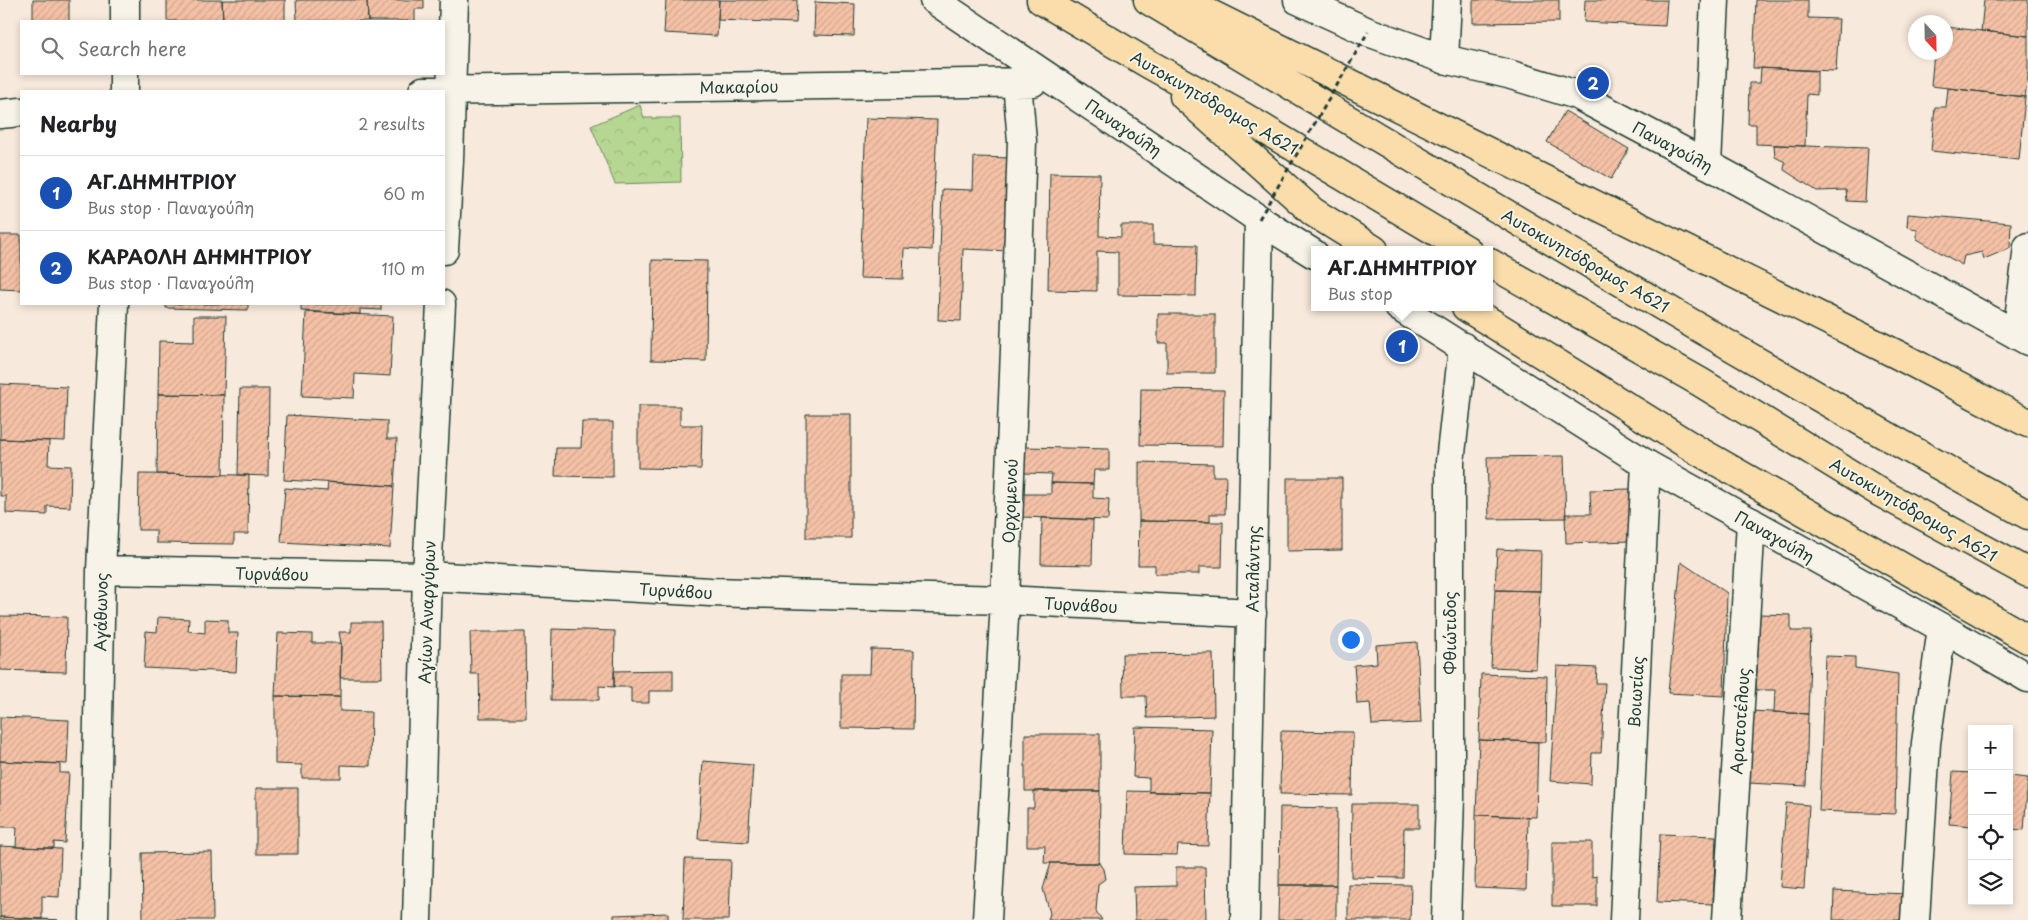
<!DOCTYPE html>
<meta charset="utf-8">
<style>
body{margin:0;font-family:"Playpen Sans",sans-serif;background:#f2f2f2;color:#202124}
.controls{position:absolute;right:15px;bottom:15px;display:grid;overflow:hidden;border-radius:0px;box-shadow:0 2px 8px #0003}
.controls button{width:45px;height:45px;display:grid;place-items:center;padding:0;border:0;border-bottom:1px solid #e0e0e0;background:#fff;color:#202124;font:25px sans-serif}
.compass{position:absolute;left:1908px;top:15px;width:45px;height:45px;border-radius:50%;background:#fff;box-shadow:0 2px 8px #0003;rotate:158deg}
.you{position:absolute;left:1350px;top:639px;width:18px;height:18px;margin:-12px;border:4px solid #fff;border-radius:50%;background:#1a73e8;box-shadow:0 0 0 8px #1a73e833}
.badge{display:grid;place-items:center;width:32px;height:32px;border-radius:50%;background:#c8321e;color:#fff;font-size:16px;font-weight:700}
.pin{position:absolute;translate:-50% -50%;border:2px solid #fff;box-shadow:0 1px 5px #0006}
.popup{position:absolute;left:1311px;top:246px;width:182px;height:65px;box-sizing:border-box;display:grid;place-content:center;border-radius:0px;background:#fff;filter:drop-shadow(0 1px 4px #0005);font-size:16px;white-space:nowrap;color:#757577}
.popup b{font-size:19px;color:#202124}
.popup::after{content:'';position:absolute;left:50%;top:100%;margin-left:-10px;border:10px solid transparent;border-top-color:#fff}
.list{margin:0;padding:0;list-style:none}
h2{display:flex;justify-content:space-between;align-items:center;height:65px;margin:0;padding:0 20px;font-size:21px}
h2 small{font-size:16px;font-weight:400;color:#757577}
.list li{display:grid;grid-template-columns:32px 1fr auto;gap:15px;align-items:center;box-sizing:border-box;height:75px;padding:0 20px;border-top:1px solid #e0e0e0}
.list b{display:block;font-size:19px;white-space:nowrap}
.list p{margin:0;font-size:16px;white-space:nowrap;color:#757577}
.list em{font-size:16px;font-style:normal;color:#757577}
.icon{flex:none;width:28px;height:28px;fill:none;stroke:currentColor;stroke-width:2;stroke-linecap:round;stroke-linejoin:round}
.map{position:relative;flex:none;width:2028px;height:920px;overflow:hidden}
.search{position:absolute;background:#fff;box-shadow:0 2px 8px #0003;left:20px;top:20px;width:425px;height:55px;display:flex;align-items:center;gap:12px;box-sizing:border-box;padding:0 18px;border-radius:0px;color:#757577;font-size:19px}
.panel{position:absolute;background:#fff;box-shadow:0 2px 8px #0003;left:20px;top:90px;width:425px;height:215px;border-radius:0px}
.map>svg:first-child{display:block}
.park{fill:url(#park-crowns);stroke:#6a8a62}
.building{fill:url(#building-hatch);stroke:#1f3d34}
.lines{fill:none;stroke-linecap:round;stroke-linejoin:round}
.minor-casing{stroke:#1f3d34;stroke-width:31}
.secondary-casing{stroke:#1f3d34;stroke-width:31}
.motorway-casing{stroke:#1f3d34;stroke-width:31}
.minor{stroke:#f7f3e8;stroke-width:28}
.secondary{stroke:#f7f3e8;stroke-width:28}
.motorway{stroke:#faddab;stroke-width:28}
.path-bridge{stroke:#1f3d34;stroke-width:3;stroke-dasharray:5 4;stroke-linecap:butt}
.labels{text-anchor:middle;dominant-baseline:central;stroke-width:4;stroke-linejoin:round;paint-order:stroke}
.street-label{font-size:16px;fill:#1f3d34;stroke:#f7f3e8}
</style>
<div class="map">
<svg width="2028" height="920" viewBox="0 0 2028 920">
<defs>
<pattern id="park-crowns" width="20" height="18" patternUnits="userSpaceOnUse" patternTransform="scale(1.25)"><rect width="20" height="18" fill="#b6d791"/><path d="M2 6a3 3 0 1 1 6 0M12 15a3 3 0 1 1 6 0" fill="none" stroke="#9cb97e"/></pattern>
<pattern id="building-hatch" width="6" height="6" patternUnits="userSpaceOnUse" patternTransform="scale(1.25)"><rect width="6" height="6" fill="#f5c1a6"/><path d="M-1 1l2-2M0 6l6-6M5 7l2-2" fill="none" stroke="#d2a790"/></pattern>
</defs>
<rect width="100%" height="100%" fill="#f7e9db"/>
<filter id="ink" filterUnits="userSpaceOnUse"><feTurbulence type="fractalNoise" baseFrequency=".02" numOctaves="2"/><feDisplacementMap in="SourceGraphic" scale="10" xChannelSelector="R" yChannelSelector="G"/><feConvolveMatrix kernelMatrix="1 2 1 2 8 2 1 2 1" color-interpolation-filters="sRGB"/></filter>
<g filter="url(#ink)">
<!-- park -->
<path class="park" d="M640,105L644,118H680L681,182L615,184L591,126Z"/>
<!-- building -->
<path class="building" d="M33,0H69V21H33Z
M167,0H222L223,21H167Z
M222,0H285V21H223Z
M296,0H367L368,21H297Z
M367,0H424V9H415V21H368Z
M666,0H719L717,36L664,33Z
M719,0H797L796,23L718,20Z
M1473,0H1559V22L1473,23Z
M1585,0H1667L1665,26L1584,22Z
M1756,0H1808V18L1839,19L1836,71L1753,68Z
M1984,0H2028V36L1981,31Z
M815,2L855,4L854,36L814,35Z
M1946,27L2028,36V75L2025,97L1931,86L1934,52H1946Z
M1761,68L1817,71V95L1807,94L1805,146L1756,144V124H1748L1749,83H1760Z
M1948,88L2025,97L2019,160L1931,151L1935,107H1946Z
M1565,111L1629,149L1611,179L1547,142Z
M866,118L937,120L932,250L904,248L903,279L860,278Z
M1774,145L1868,148L1865,202L1847,201L1846,190L1817,191L1784,170L1785,162L1775,157Z
M974,157L1014,158L1011,251L963,249L961,321L938,320L942,189L973,190Z
M1050,173L1100,174L1099,236L1121,237V225H1153V244L1197,245L1196,296L1118,295V252L1097,251V291L1048,290Z
M1908,214L2011,223L2010,248L1984,259L1982,252L1964,256L1962,265L1917,239V229L1907,227Z
M0,235H21V290L0,289Z
M652,260L707,261L706,361L651,360Z
M166,304H248V310L166,308Z
M301,304H381V310L360,309V314L301,311Z
M306,312L393,316L390,376L355,374L354,398L302,396Z
M1158,314H1215V373H1167V343H1158Z
M194,316H226L224,395L158,394L159,341L194,342Z
M0,384L67,387L65,441L0,439Z
M240,389H269L268,476L238,475Z
M1141,389L1224,390L1223,446L1140,445Z
M158,394L224,395L223,475L157,474Z
M638,406H680V425H702L701,469L638,468Z
M806,414H851V538H806Z
M287,415L387,421V439H397L394,486L284,480Z
M582,422H613V477L555,476L556,448H581Z
M0,439L49,441L48,465L71,466L70,507L47,506V515L6,513V496H0Z
M1025,447L1109,449V470H1094L1093,484L1051,483L1052,474L1024,473Z
M1564,456L1566,518L1489,519L1487,457Z
M1139,462L1213,464V476H1226L1225,514H1210V522L1139,521Z
M139,474L249,475L248,534H234V544L156,543V530H138Z
M1287,478H1342V550L1287,551Z
M328,482L394,486L390,548L281,542L285,488L327,491Z
M1051,483L1093,484V498L1109,499L1108,520L1022,517L1023,494H1051Z
M1631,489L1632,541L1566,543L1565,514H1591L1590,490Z
M1042,518L1093,520L1092,565L1041,564Z
M1139,521L1223,522L1222,567H1199V574H1155V565H1138Z
M1497,549L1541,551L1540,591L1495,590Z
M1681,562L1727,593L1724,696L1668,693Z
M1495,590L1540,591L1536,669L1491,667Z
M1760,614L1791,615V631H1811L1808,714L1774,712L1775,690H1756Z
M0,616L67,617L66,672L0,670Z
M158,617L189,619L188,631L205,633V619L228,620V633H238L236,672L144,668L146,631L157,632Z
M351,622H381L382,678H340L341,643L339,632H351Z
M552,629L615,631L614,687L599,686V700H551Z
M470,632H525L526,718H480L479,674H471Z
M278,633L312,634V643H341L340,697L275,696Z
M1417,642L1421,723L1372,725L1370,703L1357,704L1354,665L1377,663L1376,645Z
M871,649L914,650L913,729L841,728V674H870Z
M1213,653L1214,716L1147,718L1146,696H1123L1122,654Z
M1825,656L1855,657V668L1898,674L1895,814L1819,811Z
M1557,666L1597,668L1596,683H1605L1601,753H1592L1591,784L1550,781Z
M673,670V691H649V703H631V687H614V671Z
M1481,674L1547,676L1546,742L1479,740Z
M275,696L340,697V711L371,712L370,766L341,765V778H302V765L275,764Z
M1751,711L1808,714L1806,786L1748,783Z
M0,717L69,720L67,764L0,761Z
M1135,727L1212,729L1210,793L1149,792V778L1133,777Z
M1281,731L1353,732L1352,795L1280,794Z
M1025,734H1100V791H1025Z
M1479,740L1538,742L1536,817L1476,815Z
M0,761L60,764V773H69L65,843L54,842V848L16,847L17,827H0Z
M703,761L753,765L748,842L698,839Z
M1953,772L1972,773V826L1949,824Z
M2009,776L2028,778L2024,830L2009,829Z
M256,788H298V854H256Z
M1034,791H1100L1099,863H1044L1045,846H1027V808H1034Z
M1127,791L1210,793L1208,846L1178,845L1177,855L1125,854Z
M1786,803L1809,805L1804,889L1780,887Z
M1352,804H1419V828H1404L1403,878L1351,877Z
M1280,807L1337,808L1336,885H1279Z
M1476,815L1528,817L1526,890L1475,888Z
M1660,834L1716,836L1713,904L1657,902Z
M1552,842H1592V877L1597,876V906H1552Z
M0,846L61,849L59,897L42,896V919L0,917Z
M212,852L213,920H143L142,853Z
M685,859L731,860L729,920H683Z
M1051,863H1099L1103,869L1105,879L1098,884L1096,911L1102,920H1048L1050,913L1043,889Z
M1176,867H1205L1206,920H1135L1134,887L1176,886Z
M1348,884L1411,885L1410,920H1348Z
M1279,885H1336V920H1278Z
M1834,891L1908,894L1906,920H1833Z
M668,913V920H614V915Z
M0,917L42,919L58,920H0Z"/>
<g class="lines">
<!-- minor casing -->
<g class="minor-casing">
<path id="minor" d="M125,21V0
M1444,59L1447,0
M124,91V74
M423,91L1033,82
M0,114L21,112
M1707,164L1715,0
M444,250L449,160L454,0
M2017,335L2028,247
M101,570L427,576L710,592L1005,600L1252,613
M94,920L101,570L114,304
M417,920L427,576L441,304
M987,920L1005,600L1015,349L1022,141L1017,82
M1245,920L1259,219
M1446,920L1450,798V462L1463,347
M1624,920L1646,464
M1727,920L1751,522
M1915,920L1926,743L1942,628"/>
</g>
<!-- secondary casing -->
<g class="secondary-casing">
<path id="secondary" d="M934,0L1266,224L1314,254
M1298,0L1368,32L1444,59L1508,74L1577,95L1707,164L2028,341
M1399,307L1646,464L1942,628L2028,678"/>
</g>
<!-- motorway casing -->
<g class="motorway-casing">
<path id="motorway" d="M1041,0L1147,63L1244,117L1467,250
M1148,0C1440,174 1731,351 2028,515
M1182,0L1898,355L2028,423
M1184,96L1313,212L1374,250
M1490,263L1700,382L1881,493L2028,573
M1466,307L1695,449L2028,639"/>
</g>
<!-- minor -->
<use href="#minor" class="minor"/>
<!-- secondary -->
<use href="#secondary" class="secondary"/>
<!-- motorway -->
<use href="#motorway" class="motorway"/>
<!-- path-bridge -->
<path class="path-bridge" d="M1259,219L1368,32"/>
</g>
</g>
<g class="labels">
<!-- street labels -->
<g class="street-label">
<text transform="translate(739 86) rotate(-1)">Μακαρίου</text>
<text transform="translate(1215 102) rotate(30)">Αυτοκινητόδρομος Α621</text>
<text transform="translate(1124 127) rotate(34)">Παναγούλη</text>
<text transform="translate(1673 146) rotate(28)">Παναγούλη</text>
<text transform="translate(1586 260) rotate(30)">Αυτοκινητόδρομος Α621</text>
<text transform="translate(1009 501) rotate(-88)">Ορχομενού</text>
<text transform="translate(1914 509) rotate(30)">Αυτοκινητόδρομος Α621</text>
<text transform="translate(1775 536) rotate(29)">Παναγούλη</text>
<text transform="translate(1252 569) rotate(-89)">Αταλάντης</text>
<text transform="translate(272 573) rotate(1)">Τυρνάβου</text>
<text transform="translate(676 590) rotate(3)">Τυρνάβου</text>
<text transform="translate(1081 604) rotate(3)">Τυρνάβου</text>
<text transform="translate(100 612) rotate(-89)">Αγάθωνος</text>
<text transform="translate(426 612) rotate(-88)">Αγίων Αναργύρων</text>
<text transform="translate(1449 633) rotate(-90)">Φθιώτιδος</text>
<text transform="translate(1635 692) rotate(-87)">Βοιωτίας</text>
<text transform="translate(1739 721) rotate(-86)">Αριστοτέλους</text>
</g>
</g>
</svg>
<div class="controls">
<button>+</button>
<button>−</button>
<button><svg class="icon" aria-label="locate" viewBox="0 0 24 24"><circle cx="12" cy="12" r="6"/><path d="M12 2v4M12 18v4M2 12h4M18 12h4"/></svg></button>
<button><svg class="icon" aria-label="layers" viewBox="0 0 24 24"><path d="M12 4l9 5-9 5-9-5zM3 14l9 5 9-5"/></svg></button>
</div>
<svg class="compass" viewBox="-18 -18 36 36"><path d="M0-13l5 13h-10z" fill="#e53935"/><path d="M0 13l5-13h-10z" fill="#757577"/></svg>
<div class="you"></div>
<div class="pin badge" style="left:1402px;top:346px;background:#1a4fb4">1</div>
<div class="popup"><b>ΑΓ.ΔΗΜΗΤΡΙΟΥ</b>Bus stop</div>
<div class="pin badge" style="left:1593px;top:83px;background:#1a4fb4">2</div>
<div class="search"><svg class="icon" aria-label="search" viewBox="0 0 24 24"><circle cx="10" cy="10" r="6"/><path d="M15 15l6 6"/></svg>Search here</div>
<section class="panel">
<h2>Nearby<small>2 results</small></h2>
<ul class="list">
<li><span class="badge" style="background:#1a4fb4">1</span><div><b>ΑΓ.ΔΗΜΗΤΡΙΟΥ</b><p>Bus stop · Παναγούλη</p></div><em>60 m</em></li>
<li><span class="badge" style="background:#1a4fb4">2</span><div><b>ΚΑΡΑΟΛΗ ΔΗΜΗΤΡΙΟΥ</b><p>Bus stop · Παναγούλη</p></div><em>110 m</em></li>
</ul>
</section>
</div>
